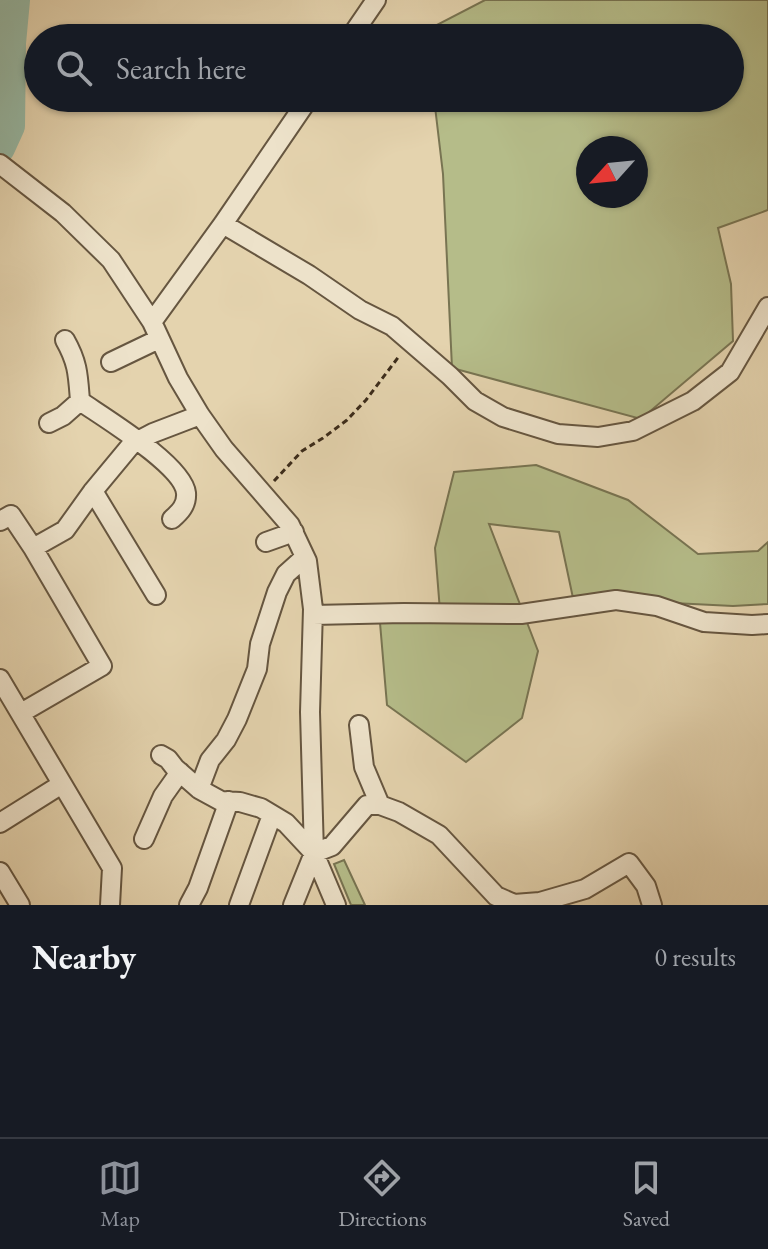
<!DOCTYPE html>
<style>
body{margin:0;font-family:"EB Garamond",serif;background:#20242c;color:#f1f3f6}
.compass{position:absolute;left:576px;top:136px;width:72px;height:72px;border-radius:50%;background:#171b24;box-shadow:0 2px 6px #0004;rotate:243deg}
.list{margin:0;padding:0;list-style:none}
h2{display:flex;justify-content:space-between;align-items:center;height:104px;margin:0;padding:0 32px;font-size:34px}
h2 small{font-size:26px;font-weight:400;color:#9ea1a6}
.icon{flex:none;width:44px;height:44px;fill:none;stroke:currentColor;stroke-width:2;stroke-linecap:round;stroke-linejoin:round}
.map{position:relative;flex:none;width:768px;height:905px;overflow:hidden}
.search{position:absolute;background:#171b24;box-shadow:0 2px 6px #0004;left:24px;right:24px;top:24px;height:88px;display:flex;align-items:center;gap:20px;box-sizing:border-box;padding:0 28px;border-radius:44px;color:#9ea1a6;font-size:30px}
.sheet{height:232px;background:#171b24}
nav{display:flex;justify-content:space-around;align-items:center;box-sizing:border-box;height:112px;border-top:2px solid #363941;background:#171b24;font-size:22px;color:#9ea1a6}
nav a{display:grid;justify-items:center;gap:4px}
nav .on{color:#8c9099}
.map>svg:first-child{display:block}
.green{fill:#b5bc89;stroke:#787452;stroke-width:2;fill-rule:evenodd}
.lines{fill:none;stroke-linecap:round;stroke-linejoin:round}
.river{stroke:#97b9a5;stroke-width:30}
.minor-casing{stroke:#665640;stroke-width:22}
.path{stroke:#3c2c1b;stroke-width:3;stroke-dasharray:6 4;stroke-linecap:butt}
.minor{stroke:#ede2ca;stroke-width:18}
</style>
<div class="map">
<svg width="768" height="905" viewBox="0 0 768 905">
<rect width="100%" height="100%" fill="#e4d3ae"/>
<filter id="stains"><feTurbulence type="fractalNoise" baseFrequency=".0025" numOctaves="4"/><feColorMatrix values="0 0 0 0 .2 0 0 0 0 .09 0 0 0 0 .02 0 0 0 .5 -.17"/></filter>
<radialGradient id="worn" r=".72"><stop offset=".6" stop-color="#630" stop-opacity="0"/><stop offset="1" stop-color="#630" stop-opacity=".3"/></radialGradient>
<!-- green -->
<path class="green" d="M485,0H768V210L718,228L731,284L733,341L641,419L452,368L443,174L434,98H730V38H428L427,30ZM588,148H636V196H588Z
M536,465L628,500L698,554L758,551L768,542V604L733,606L573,598L559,532L489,524L538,651L522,718L466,762L387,705L379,611H440L435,548L454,472Z
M344,860L365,905H351L334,864Z"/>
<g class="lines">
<!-- river -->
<path class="river" d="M0,148L10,126L11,43L15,0"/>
<!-- minor casing -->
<g class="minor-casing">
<path id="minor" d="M350,38L376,0
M0,164L63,213L111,260L152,322L178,378L200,415L224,449L290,525L307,561L313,609L310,712L314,853L293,905
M223,224L309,275L360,310L392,326L450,376L475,401L503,417L558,434L598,437L633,431L693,401L730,372L768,307
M152,322L223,224L309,98
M65,340C78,363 78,375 80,401
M111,362L159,339
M49,423L63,416L80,401C103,417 183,465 186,493C187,505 180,512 172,519
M93,491L156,595
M0,521L11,515L33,548
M266,542L294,532
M313,615L404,613L521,614L616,600L657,606L704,622L752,625L768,624
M0,679L112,868L110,905
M21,713L102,666L33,548L65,530L93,491L132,444L153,433L200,415
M359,725L364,767L380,805
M161,755L168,759L175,768L199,789L221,801L240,802L261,808L286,823L314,853L336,905
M199,789L210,760L226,740L237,719L257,669L260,644L277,592L286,574L305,557
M0,823L62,784
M144,839L163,796L180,772
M314,853L332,846L367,805H380L399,812L439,835L496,896L514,904L540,902L585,889L629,863L646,886L652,905
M0,872L20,905
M189,905L198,888L229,801
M239,905L272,815"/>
</g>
<!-- path -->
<path class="path" d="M274,481L302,451L323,438L347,420L366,400L400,355"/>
<!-- minor -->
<use href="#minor" class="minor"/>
</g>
<rect width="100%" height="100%" filter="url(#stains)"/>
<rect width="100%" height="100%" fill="url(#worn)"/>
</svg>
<svg class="compass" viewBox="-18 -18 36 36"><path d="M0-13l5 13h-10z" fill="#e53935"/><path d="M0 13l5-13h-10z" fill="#9ea1a6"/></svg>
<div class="search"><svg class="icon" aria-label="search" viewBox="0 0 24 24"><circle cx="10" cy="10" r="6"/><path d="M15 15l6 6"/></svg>Search here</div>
</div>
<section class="sheet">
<h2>Nearby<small>0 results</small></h2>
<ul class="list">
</ul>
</section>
<nav>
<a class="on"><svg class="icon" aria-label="map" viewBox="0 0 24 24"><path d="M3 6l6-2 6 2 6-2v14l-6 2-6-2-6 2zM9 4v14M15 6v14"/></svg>Map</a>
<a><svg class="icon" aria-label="directions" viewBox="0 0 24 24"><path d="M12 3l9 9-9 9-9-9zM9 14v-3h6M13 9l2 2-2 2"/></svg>Directions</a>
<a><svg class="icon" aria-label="saved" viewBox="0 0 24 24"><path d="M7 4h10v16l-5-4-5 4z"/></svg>Saved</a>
</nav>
